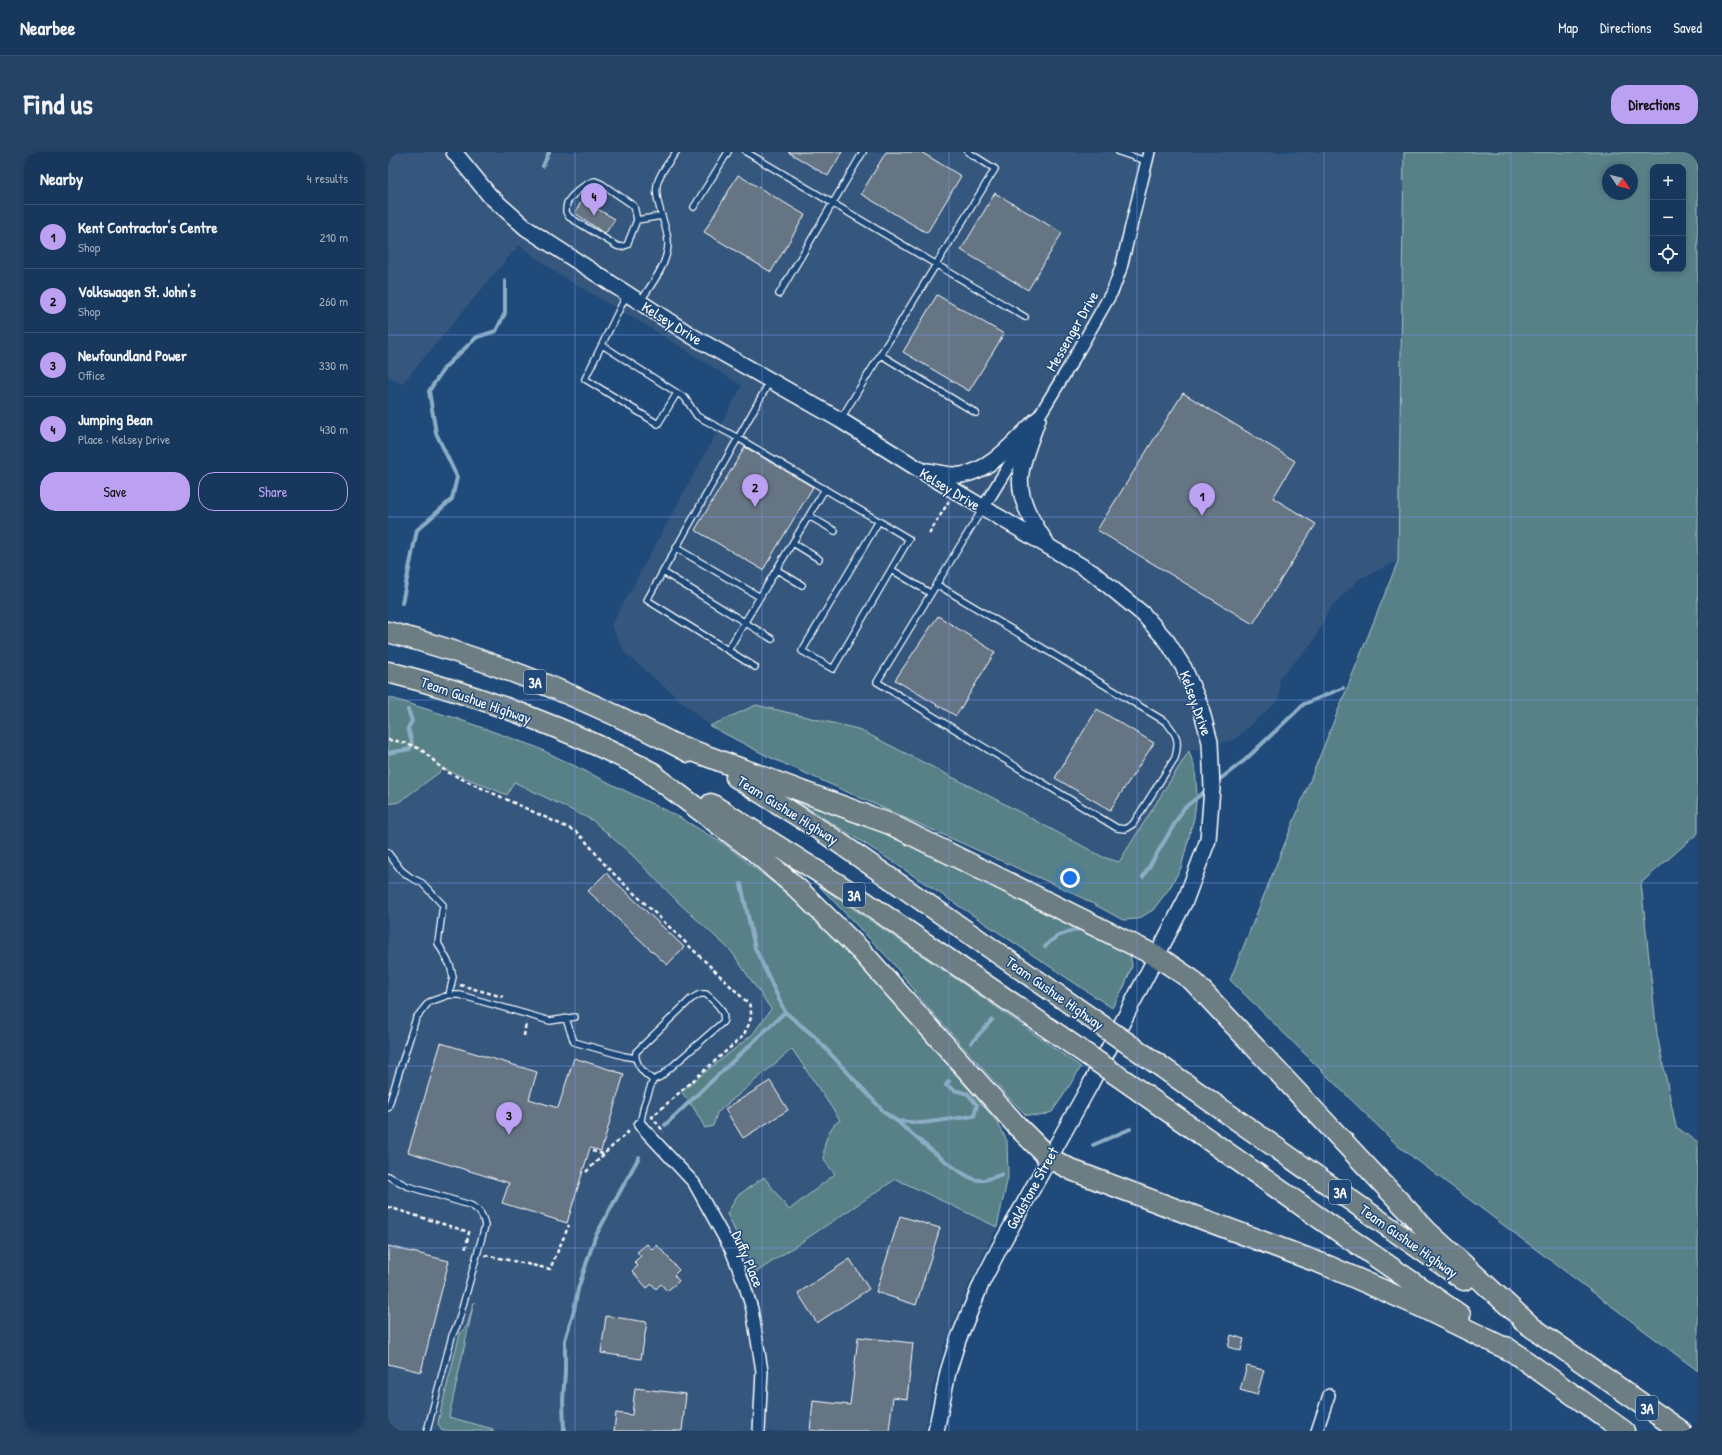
<!DOCTYPE html>
<meta charset="utf-8">
<style>
body{margin:0;font-family:"Patrick Hand",sans-serif;background:#244365;color:#f1f3f6}
.controls{position:absolute;right:12px;top:12px;display:grid;overflow:hidden;border-radius:8px;box-shadow:0 2px 6px #0003}
.controls button{width:36px;height:36px;display:grid;place-items:center;padding:0;border:0;border-bottom:1px solid #365272;background:#17385c;color:#f1f3f6;font:20px sans-serif}
.compass{position:absolute;left:1214px;top:12px;width:36px;height:36px;border-radius:50%;background:#17385c;box-shadow:0 2px 6px #0003;rotate:125deg}
.you{position:absolute;left:682px;top:726px;width:14px;height:14px;margin:-10px;border:3px solid #fff;border-radius:50%;background:#1a73e8;box-shadow:0 0 0 6px #1a73e833}
.badge{display:grid;place-items:center;width:26px;height:26px;border-radius:50%;background:#bca0f2;color:#111;font-size:13px;font-weight:700}
.pin{position:absolute;translate:-50% -33px;filter:drop-shadow(0 1px 2px #0008)}
.pin::after{content:'';position:absolute;top:21px;width:14px;height:12px;background:inherit;clip-path:polygon(0 0,100% 0,50% 100%)}
.list{margin:0;padding:0;list-style:none}
h2{display:flex;justify-content:space-between;align-items:center;height:52px;margin:0;padding:0 16px;font-size:17px}
h2 small{font-size:13px;font-weight:400;color:#9eacbb}
.list li{display:grid;grid-template-columns:26px 1fr auto;gap:12px;align-items:center;box-sizing:border-box;height:64px;padding:0 16px;border-top:1px solid #365272}
.list b{display:block;font-size:15px;white-space:nowrap}
.list p{margin:0;font-size:13px;white-space:nowrap;color:#9eacbb}
.list em{font-size:13px;font-style:normal;color:#9eacbb}
.actions{display:flex;gap:8px;padding:12px 16px}
.actions a{flex:1;padding:9px 0;border:1px solid #bca0f2;border-radius:16px;text-align:center;font-size:14px;color:#bca0f2}
.actions .main{background:#bca0f2;color:#111}
.icon{flex:none;width:22px;height:22px;fill:none;stroke:currentColor;stroke-width:2;stroke-linecap:round;stroke-linejoin:round}
.map{position:relative;flex:none;width:1310px;height:1279px;overflow:hidden;border-radius:16px}
header{display:flex;align-items:center;gap:24px;box-sizing:border-box;height:56px;padding:0 20px;background:#17385c;border-bottom:1px solid #365272}
header strong{font-size:19px}
nav{display:flex;gap:22px;margin-inline-start:auto;font-size:14px}
.intro{display:flex;align-items:center;justify-content:space-between;box-sizing:border-box;height:96px;padding:0 24px}
h1{margin:0;font-size:28px}
.button{padding:10px 18px;border-radius:16px;background:#bca0f2;color:#111;font-size:14px;font-weight:700}
main{display:flex;gap:24px;padding:0 24px}
aside{flex:1;background:#17385c;border-radius:16px;box-shadow:0 2px 6px #0003}
.map>svg:first-child{display:block}
.built{fill:#34577d}
.green{fill:#598187;stroke:#acc0c3;fill-rule:evenodd}
.lines{fill:none;stroke-linecap:round;stroke-linejoin:round}
.stream{stroke:#8cadc4;stroke-width:4}
.building{fill:#657584;stroke:#fff}
.lane-casing{stroke:#fff;stroke-width:8}
.street-casing{stroke:#fff;stroke-width:14}
.secondary-casing{stroke:#fff;stroke-width:18}
.highway-casing{stroke:#fff;stroke-width:23}
.path{stroke:#fff;stroke-width:2.5;stroke-dasharray:4 3;stroke-linecap:butt}
.lane{stroke:#1f4a7a;stroke-width:5.5}
.street{stroke:#1f4a7a;stroke-width:11}
.secondary{stroke:#1f4a7a;stroke-width:15}
.highway{stroke:#6c7e84;stroke-width:20}
.highway-bridge-casing{stroke:#fff;stroke-width:23;stroke-linecap:butt}
.highway-bridge{stroke:#6c7e84;stroke-width:20}
.grid{fill:none;stroke:#7795e8;stroke-width:1;stroke-opacity:0.55}
.labels{text-anchor:middle;dominant-baseline:central;stroke-width:3;stroke-linejoin:round;paint-order:stroke}
.shield{fill:#1f4a7a;stroke:#bcc9d7;stroke-width:1}
.shield-label{font-size:14px;font-weight:bold;fill:#fff}
.street-label{font-size:15px;fill:#fff;stroke:#1f4a7a}
</style>
<header>
<strong>Nearbee</strong>
<nav><a>Map</a><a>Directions</a><a>Saved</a></nav>
</header>
<div class="intro"><h1>Find us</h1><a class="button">Directions</a></div>
<main>
<aside>
<h2>Nearby<small>4 results</small></h2>
<ul class="list">
<li><span class="badge">1</span><div><b>Kent Contractor's Centre</b><p>Shop</p></div><em>210 m</em></li>
<li><span class="badge">2</span><div><b>Volkswagen St. John's</b><p>Shop</p></div><em>260 m</em></li>
<li><span class="badge">3</span><div><b>Newfoundland Power</b><p>Office</p></div><em>330 m</em></li>
<li><span class="badge">4</span><div><b>Jumping Bean</b><p>Place · Kelsey Drive</p></div><em>430 m</em></li>
</ul>
<div class="actions"><a class="main">Save</a><a>Share</a></div>
</aside>
<div class="map">
<svg width="1310" height="1279" viewBox="0 0 1310 1279">
<rect width="100%" height="100%" fill="#1f4a7a"/>
<filter id="ink" filterUnits="userSpaceOnUse"><feTurbulence type="fractalNoise" baseFrequency=".025" numOctaves="2"/><feDisplacementMap in="SourceGraphic" scale="8" xChannelSelector="R" yChannelSelector="G"/><feConvolveMatrix kernelMatrix="1 2 1 2 8 2 1 2 1" color-interpolation-filters="sRGB"/></filter>
<g filter="url(#ink)">
<!-- built -->
<path class="built" d="M0,0H1016L1010,409L971,427L942,456L924,492L892,525L891,548L846,588L801,599L731,710L715,705L368,553L322,574L238,502L223,474L354,234L269,180L170,122L131,93L14,232L0,224Z
M56,617L119,643L126,630L204,668L243,702L292,752L343,800L383,857L404,897L452,969L437,1008L447,1022L401,1058L376,1025L349,1044L339,1062L367,1121L508,1027L609,1075L579,1137L556,1194L544,1239L537,1279H0V652L11,650Z"/>
<!-- green -->
<path class="green" d="M1016,0H1310V681L1253,731L1269,882L1288,975L1310,990V1219L1010,994L842,828L1010,409ZM1265,15H1295V117H1265ZM1220,18H1244V42H1220Z
M0,545L70,567L148,595L293,666L339,694L412,752L464,804L508,853L610,971L619,989L620,1025L609,1075L508,1027L367,1121L339,1062L349,1044L376,1025L401,1058L447,1022C444,1018 439,1013 437,1009C433,996 440,975 452,968L404,897L329,961L325,974L317,976L307,958L293,939L364,883L383,857L343,799L292,752L243,702L204,668L126,630L119,643L56,617L11,650L0,652Z
M368,553L470,577L613,650L715,705L731,710L801,599L807,617L809,642L806,666L793,716L781,737L765,758L750,767L735,768L685,741L379,604L322,574Z
M377,629L549,703L742,801L744,814L737,833L724,856L490,700Z
M429,732L590,842L693,915L675,944L664,960L652,964L638,963L622,947L538,853L503,809Z
M86,1150L61,1265L105,1277V1279H54L50,1272L51,1266L71,1185L73,1180L79,1174Z"/>
<g class="lines">
<!-- stream -->
<path class="stream" d="M155,14L161,0
M14,451L29,378L64,347L69,325L48,281L41,239L57,215L89,185L108,179L117,161V129
M0,601L22,597L24,591L20,576L24,569L20,558
M827,631L857,608L916,552L955,536
M755,725L796,656L820,637
M657,795C665,784 679,780 691,777
M397,860L427,885L497,961L509,969L534,971L586,964L589,953L580,942L566,938L558,933L561,929
M583,891L604,868
M509,969C524,982 573,1026 590,1028C598,1029 606,1025 614,1022
M277,973L397,860L367,796L353,732
M705,993L742,977
M176,1279L175,1248L177,1220V1188L186,1158L190,1137L207,1085L251,1005"/>
</g>
<!-- building -->
<path class="building" d="M400,0H454L440,24Z
M498,0H533L573,24L539,81L473,42Z
M350,23L417,63L383,120L316,80Z
M607,41L674,81L640,138L573,98Z
M194,48L227,67L217,82L187,61Z
M549,143L616,182L581,239L515,200Z
M795,241L907,309L885,346L928,372L865,472L709,378Z
M357,295L425,335L375,418L307,378Z
M550,464L607,500L568,564L507,528Z
M709,557L766,591L722,658L667,626Z
M218,721L296,795L279,813L200,739Z
M53,891L149,920L141,947L170,956L186,906L236,922L213,999L202,996L179,1071L114,1051L121,1031L20,1000Z
M382,929L400,958L355,986L337,957Z
M512,1064L552,1076L528,1153L488,1140Z
M259,1092L264,1097L269,1093L291,1118L286,1123L291,1129L279,1139L273,1132L268,1137L264,1132L259,1136L244,1119L250,1114L246,1110L253,1104L249,1100Z
M0,1094L61,1109L33,1220L0,1212Z
M462,1107L481,1137L429,1171L410,1141Z
M218,1164L259,1170L253,1207L213,1201Z
M843,1183L856,1187L853,1199L840,1195Z
M470,1185L525,1191L519,1247L505,1245L501,1279H422L425,1249L462,1253Z
M859,1214L876,1218L869,1243L852,1238Z
M247,1236L298,1242L294,1279H226L228,1261L244,1263Z"/>
<g class="lines">
<!-- lane casing -->
<g class="lane-casing">
<path id="lane" d="M358,0L637,165
M731,0L758,9
M207,29L214,32L246,54L249,68L239,93L233,95L229,94L181,65L178,60C178,57 178,54 179,51C183,43 199,30 207,29Z
M306,55L340,0
M249,68L274,64
M239,142L197,227L270,272L289,241
M391,142L475,0
M252,150C263,133 281,111 280,89C279,72 264,46 270,29C273,19 282,9 288,0
M214,193L297,246L309,264L350,286L521,387L445,517L414,499L491,369
M493,203L588,261
M452,268L607,17L580,0
M421,364L447,379
M405,391L431,407
M288,396L372,445
M389,418L414,433
M504,418L542,441
M275,420L384,487
M548,432L778,570C789,583 792,588 787,606L745,672L737,677L729,676L489,530L595,356
M340,498L437,337
M367,515L259,448L382,229
M0,701L13,718L22,725L34,731L55,753L50,791L62,813L65,825L61,843
M178,867L186,890L236,904L247,906
M0,956L28,866L41,850L61,843H72L162,869L187,865
M252,973L256,953L265,928L272,925L335,870C339,859 326,849 318,842H312L303,847L248,900C246,911 256,922 265,928
M0,1024L19,1034L82,1053C92,1058 95,1063 97,1074L70,1171L64,1184L39,1279"/>
</g>
<!-- street casing -->
<g class="street-casing">
<path id="street" d="M595,356L684,210L725,138L733,116L761,0
M252,973L306,1031L343,1098L356,1131L364,1157L374,1219L371,1279
M929,1279L941,1243"/>
</g>
<!-- secondary casing -->
<g class="secondary-casing">
<path id="secondary" d="M66,0L102,44L138,76L304,184L452,268L532,318L705,421L755,462L779,489L796,516L812,553L822,590L824,636L820,688L797,749L702,933L612,1095L594,1130L570,1188L560,1220L548,1279
M649,269C644,285 635,305 633,321C629,348 645,370 659,392
M539,319C549,320 562,324 573,323C604,319 628,287 650,267"/>
</g>
<!-- highway casing -->
<g class="highway-casing">
<path id="highway" d="M0,480C103,507 207,550 301,600
M0,520C88,542 185,578 265,621
M289,593L502,672L770,805L804,828L1040,1080L1146,1177
M253,614L366,699L409,736L474,800L630,975L661,1006L686,1019L940,1114L1029,1153L1129,1202
M348,625L440,683L687,855
M323,652L464,741L672,884
M758,904L1076,1128
M743,933L930,1065L1072,1163
M1135,1169L1293,1279
M1118,1195L1236,1279"/>
</g>
<!-- path -->
<path class="path" d="M541,382L561,349
M0,588C12,589 27,593 36,600C45,607 51,615 61,621L187,679C202,691 211,708 224,720C270,764 316,808 361,852C366,864 361,873 355,884L264,965L276,980
M72,833L115,845
M136,884L138,870
M204,999L216,1002L241,979
M198,1020L216,1002
M0,1055L81,1080L77,1099
M97,1103L162,1117L181,1073"/>
<!-- lane -->
<use href="#lane" class="lane"/>
<!-- street -->
<use href="#street" class="street"/>
<!-- secondary -->
<use href="#secondary" class="secondary"/>
<!-- highway -->
<use href="#highway" class="highway"/>
<!-- highway-bridge casing -->
<g class="highway-bridge-casing">
<path id="highway-bridge" d="M687,855L758,904
M672,884L743,933"/>
</g>
<!-- highway-bridge -->
<use href="#highway-bridge" class="highway-bridge"/>
</g>
</g>
<!-- grid -->
<path class="grid" d="M187,0V1279M374,0V1279M561,0V1279M749,0V1279M936,0V1279M1123,0V1279M0,183H1310M0,365H1310M0,548H1310M0,731H1310M0,914H1310M0,1096H1310"/>
<g class="labels">
<!-- shield labels -->
<g class="shield">
<rect x="136" y="518" width="22" height="24" rx="3"/>
<rect x="455" y="731" width="22" height="24" rx="3"/>
<rect x="941" y="1028" width="22" height="24" rx="3"/>
<rect x="1248" y="1244" width="22" height="24" rx="3"/>
</g>
<g class="shield-label">
<text x="147" y="530">3A</text>
<text x="466" y="743">3A</text>
<text x="952" y="1040">3A</text>
<text x="1259" y="1256">3A</text>
</g>
<!-- street labels -->
<g class="street-label">
<text transform="translate(284 171) rotate(32)">Kelsey Drive</text>
<text transform="translate(684 179) rotate(-60)">Messenger Drive</text>
<text transform="translate(562 337) rotate(31)">Kelsey Drive</text>
<text transform="translate(88 548) rotate(19)">Team Gushue Highway</text>
<text transform="translate(808 551) rotate(70)">Kelsey Drive</text>
<text transform="translate(400 658) rotate(32)">Team Gushue Highway</text>
<text transform="translate(667 841) rotate(35)">Team Gushue Highway</text>
<text transform="translate(644 1036) rotate(-61)">Goldstone Street</text>
<text transform="translate(1021 1089) rotate(35)">Team Gushue Highway</text>
<text transform="translate(360 1107) rotate(67)">Duffy Place</text>
</g>
</g>
</svg>
<div class="controls">
<button>+</button>
<button>−</button>
<button><svg class="icon" aria-label="locate" viewBox="0 0 24 24"><circle cx="12" cy="12" r="6"/><path d="M12 2v4M12 18v4M2 12h4M18 12h4"/></svg></button>
</div>
<svg class="compass" viewBox="-18 -18 36 36"><path d="M0-13l5 13h-10z" fill="#e53935"/><path d="M0 13l5-13h-10z" fill="#9eacbb"/></svg>
<div class="you"></div>
<div class="pin badge" style="left:814px;top:364px">1</div>
<div class="pin badge" style="left:367px;top:355px">2</div>
<div class="pin badge" style="left:121px;top:983px">3</div>
<div class="pin badge" style="left:206px;top:64px">4</div>
</div>
</main>
